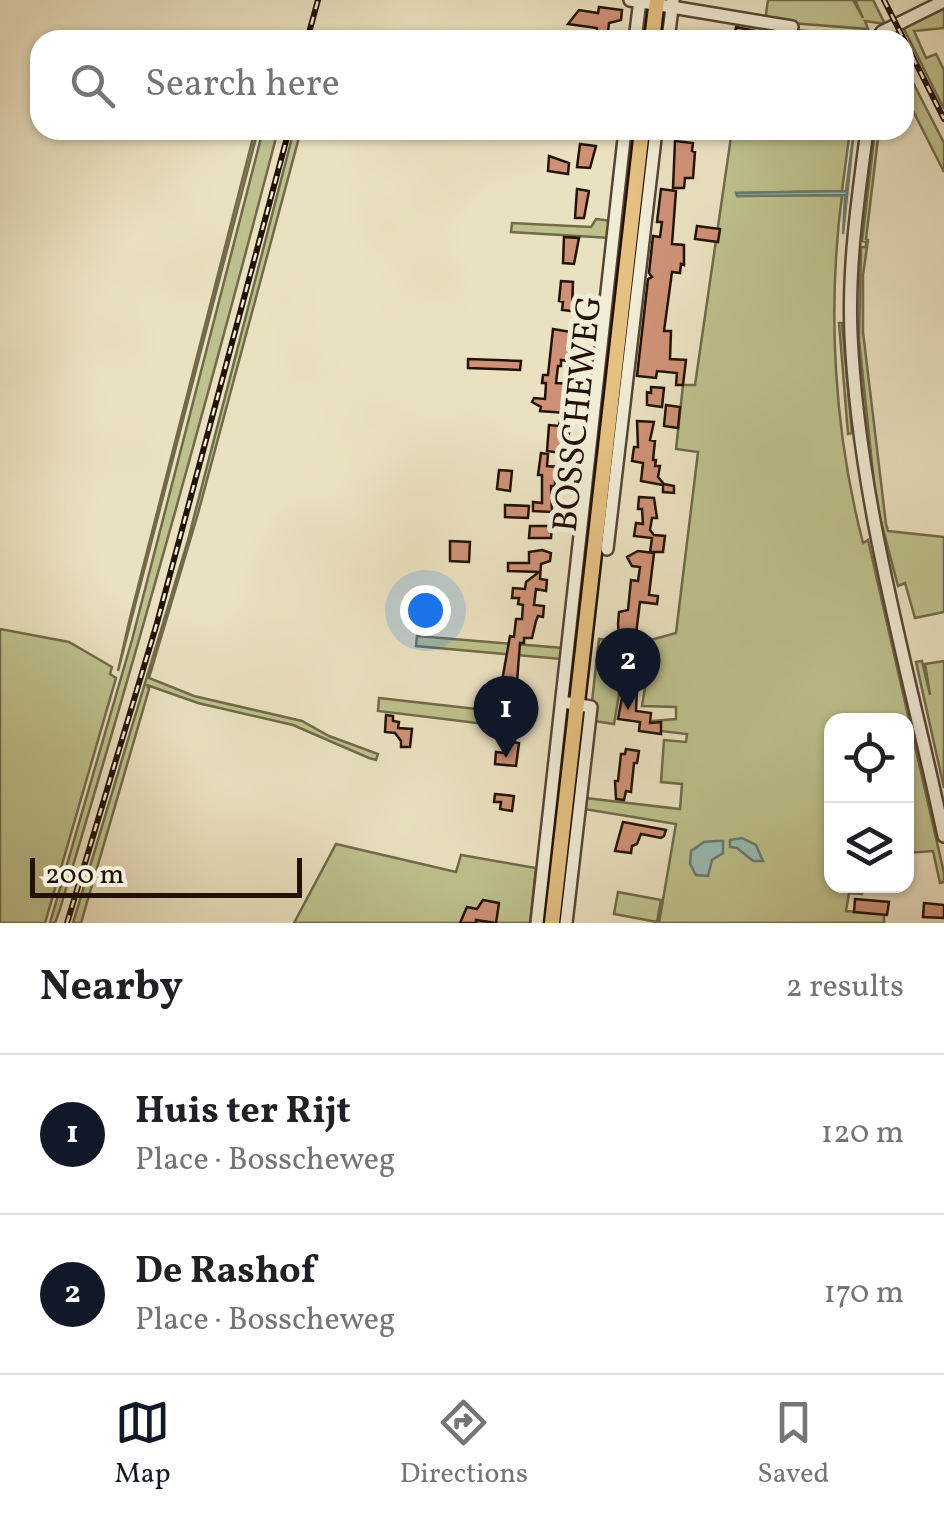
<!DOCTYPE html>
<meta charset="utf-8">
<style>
body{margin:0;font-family:Vollkorn,serif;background:#f2f2f2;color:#202124}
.controls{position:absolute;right:30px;bottom:30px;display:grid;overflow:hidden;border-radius:20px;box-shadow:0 2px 8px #0004}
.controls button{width:90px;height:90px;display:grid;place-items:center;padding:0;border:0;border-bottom:2px solid #e0e0e0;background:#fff;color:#202124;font:50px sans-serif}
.scale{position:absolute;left:30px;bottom:25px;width:272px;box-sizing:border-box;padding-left:10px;border:5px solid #221205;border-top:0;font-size:28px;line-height:35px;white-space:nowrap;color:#221205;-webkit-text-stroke:8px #f1ecd6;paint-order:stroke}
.you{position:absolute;left:425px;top:610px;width:35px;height:35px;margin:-25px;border:8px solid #fff;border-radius:50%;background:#1a73e8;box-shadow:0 0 0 15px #1a73e833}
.badge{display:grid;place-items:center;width:65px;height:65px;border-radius:50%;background:#111827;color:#fff;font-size:32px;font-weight:700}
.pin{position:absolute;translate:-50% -82px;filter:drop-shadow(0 2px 5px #0008)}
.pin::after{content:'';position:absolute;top:52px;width:35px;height:30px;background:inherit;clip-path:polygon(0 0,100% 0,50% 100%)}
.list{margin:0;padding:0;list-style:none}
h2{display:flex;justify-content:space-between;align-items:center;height:130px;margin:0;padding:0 40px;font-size:42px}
h2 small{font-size:32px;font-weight:400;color:#757577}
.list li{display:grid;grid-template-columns:65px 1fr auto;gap:30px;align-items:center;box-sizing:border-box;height:160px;padding:0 40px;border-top:2px solid #e0e0e0}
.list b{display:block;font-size:38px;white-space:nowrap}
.list p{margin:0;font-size:32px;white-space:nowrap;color:#757577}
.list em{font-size:32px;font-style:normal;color:#757577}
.icon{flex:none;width:55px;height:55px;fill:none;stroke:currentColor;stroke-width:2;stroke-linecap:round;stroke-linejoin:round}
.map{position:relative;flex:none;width:944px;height:923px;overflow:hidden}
.search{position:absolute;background:#fff;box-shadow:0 2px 8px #0004;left:30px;right:30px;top:30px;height:110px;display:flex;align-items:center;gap:25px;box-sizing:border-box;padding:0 35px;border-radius:30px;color:#757577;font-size:38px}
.sheet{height:450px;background:#fff}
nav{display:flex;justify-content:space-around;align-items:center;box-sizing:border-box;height:140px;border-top:2px solid #e0e0e0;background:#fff;font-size:28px;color:#757577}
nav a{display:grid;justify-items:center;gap:5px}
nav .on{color:#111827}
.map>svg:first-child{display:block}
.green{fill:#bec18d;stroke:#706a49;stroke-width:2.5}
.water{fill:#98bdb6;stroke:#69796f;stroke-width:2.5}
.building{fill:#ce9175;stroke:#221205;stroke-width:2.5}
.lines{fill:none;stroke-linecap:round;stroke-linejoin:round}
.minor-casing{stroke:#544634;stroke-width:16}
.major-casing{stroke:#221205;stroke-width:19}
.minor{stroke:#f1ecd6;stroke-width:11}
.major{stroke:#e5c080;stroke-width:14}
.rail-casing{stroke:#221205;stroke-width:6}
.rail{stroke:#f1ecd6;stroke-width:2.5;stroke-dasharray:8;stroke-linecap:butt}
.labels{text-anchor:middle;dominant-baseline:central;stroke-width:10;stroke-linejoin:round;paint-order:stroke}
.street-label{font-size:35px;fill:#221205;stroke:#f1ecd6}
</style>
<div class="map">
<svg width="944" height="923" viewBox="0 0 944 923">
<rect width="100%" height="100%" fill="#eae1c0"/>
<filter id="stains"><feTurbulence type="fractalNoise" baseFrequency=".002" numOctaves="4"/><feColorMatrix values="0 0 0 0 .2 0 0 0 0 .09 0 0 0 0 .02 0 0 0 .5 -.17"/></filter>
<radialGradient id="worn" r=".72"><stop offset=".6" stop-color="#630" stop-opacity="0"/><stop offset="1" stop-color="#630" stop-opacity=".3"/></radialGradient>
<!-- green -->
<path class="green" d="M768,0H853L863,18L855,0H873L885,24L865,21L868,29L765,21Z
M944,9V28L914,31L926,58L936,54L944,70V109L903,27Z
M795,30L862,36L867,39L778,40L779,31L801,34Z
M904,65L944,143V172L904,93Z
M255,130H258L118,671L129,622Z
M263,130H278C210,391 138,650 60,909L55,923H50L132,640Z
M294,130H301L197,517L149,678L194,696L302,721L329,736L378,754L376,760L369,758L293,725L198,703L147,685L149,689L81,923H73L188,540Z
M631,130H637L614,334L606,333Z
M732,130H850L842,191L737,193L738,196L842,195C827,310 834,431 863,543L868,540L944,873V882L940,883L933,851L907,853L906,721H832V886H865L862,894L849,893L846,911L884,914V923H659L676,824L584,809L585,798L680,809L682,784L661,782L664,740L686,742L687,734L652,730L653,721L676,719V707L642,706L645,688L621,683L614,724L594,721L592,701L599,639L636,644L676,633L698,452L676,449L683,385H695Z
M875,130H879L866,239L868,240L863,275V332L886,524L888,531L944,537V612L915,618L905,583L898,586L876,502L859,340L861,247H866V242L862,241Z
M596,219L612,221L610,238L511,232L512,223L591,227Z
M839,323H842L852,433L848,434Z
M605,336L613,337L602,436L594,435Z
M594,438L602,439L570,697L567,696Z
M0,629L69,642L112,667L110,674L116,678L45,923H0Z
M417,636L563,648L561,659L416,646Z
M922,661L930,695L925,664L944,661V788L916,662Z
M379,698L521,714L519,728L378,711Z
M565,716L571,717L551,862L546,861Z
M336,844L456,872L461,855L536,868L530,923H294Z
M618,892L661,900L657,922L614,914Z"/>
<!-- water -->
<path class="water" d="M854,130L843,234L845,195L737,196L736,193L846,191Z
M742,838L756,845L763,861H753L737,848L730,847V840Z
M715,841H723V853L712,860L708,876L696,875L690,864L691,851L704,842Z"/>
<!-- building -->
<path class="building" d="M599,7L622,10L621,20L609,23L607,40H596L597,28L568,24L579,10L598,13Z
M736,27L765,33L764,40H734Z
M675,141L693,143L692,151L695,152L693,178H685L684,188H673Z
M580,144L596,146L590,168L577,167Z
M549,156L569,163L568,174L548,171Z
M577,189L589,191L584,218H575Z
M661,189L676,191L672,244L684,245V265L681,264L680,273L672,272L664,331H671L670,359L686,360L683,385H676L677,373L657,371L656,378L637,376L648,279L652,277L649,273L653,236L660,237L662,222H657Z
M697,226L720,229L718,242L695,239Z
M564,237L579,238L574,264L563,263Z
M561,281L573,282L572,311L562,310L563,302L559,301Z
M553,329L571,332L568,361L561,360V366H558L556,383L574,384L572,407L567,406L566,413L540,411L541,407L532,402L534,398L545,399L546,383H542L543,375H548Z
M468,359L521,361L520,370L468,368Z
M651,387L664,388L662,407L647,405V392L651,393Z
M666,405L680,407L678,428L664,426Z
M560,420L570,421L567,454L547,451L549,425L559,426Z
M637,421L654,422L650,440L655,441L653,460H656L655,466H660L658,477L664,484L674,486V493L663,492V485L641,481L643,463L632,461L634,447H638Z
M541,453L548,454L547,466L561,467V470L560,482L555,481V486H551L552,512L533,511V502L542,503V475H538Z
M499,470L512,471L510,491L497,489Z
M639,497L654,498L657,518H652L650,530L654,535L665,536L663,552H650L652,538L634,536L636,523L643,524L642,509H638Z
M505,505L529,506L528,518L505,517Z
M530,526H552L551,538H529Z
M450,541L470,542L469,562L450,561Z
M542,550L551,553L550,561L541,564L540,579L547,580L546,591L536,589L534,605L544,606L543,617L538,616L536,621L532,638H524V643H520L517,682L502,681L510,636L514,637L516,619H522L523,605L518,604L519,598H512L513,588L525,589L526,582L539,572L508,571V563H529V552Z
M638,551L654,553L649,595L658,596L657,604L640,602L635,642L619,636L618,624L619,612L628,610L631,580L638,581L640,567L632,566L627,557Z
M624,687L637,689L636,711L651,713L650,723L661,722V734L639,731L640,722L618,719Z
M489,692L497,693L496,698L521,704L519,715L487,709Z
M386,715L393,716V721L399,722L398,728L412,729L410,747H401V741L395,733L385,732Z
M505,741L519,743L516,766L495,764L496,752L504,753Z
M626,749L639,751L637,763H634L631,792L626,791L624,800L616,799L615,781H618L621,754H625Z
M495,794L514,796L512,811L500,809L501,802H494Z
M623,822L666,830L664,836L661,838L641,834L637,844L632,846L631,853L615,851Z
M855,899L889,902L887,915L854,912Z
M483,900L499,903L496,923L476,920V923H460L467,907L477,909Z
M924,903L944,905V918L923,917Z"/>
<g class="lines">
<!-- minor casing -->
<g class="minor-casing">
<path id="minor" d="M630,0L792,27
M635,40L640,0
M668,40L673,0
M877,40L882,32L944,1
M867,130C858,198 848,266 851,335C859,505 909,670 944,836
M607,549L656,130
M537,923L625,130
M566,923L591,707L569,703"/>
</g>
<!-- major casing -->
<g class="major-casing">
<path id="major" d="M652,40L657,0
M552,923L642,130"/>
</g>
<!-- minor -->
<use href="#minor" class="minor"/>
<!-- major -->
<use href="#major" class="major"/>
<!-- rail casing -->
<g class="rail-casing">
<path id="rail" d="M884,0L944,119
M307,40L318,0
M67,923L157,623L289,130"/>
</g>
<!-- rail -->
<use href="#rail" class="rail"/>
</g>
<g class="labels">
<!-- street labels -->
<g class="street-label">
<text transform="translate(579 414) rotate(-84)">BOSSCHEWEG</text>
</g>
</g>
<rect width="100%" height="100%" filter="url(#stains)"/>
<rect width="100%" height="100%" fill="url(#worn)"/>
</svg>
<div class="controls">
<button><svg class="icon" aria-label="locate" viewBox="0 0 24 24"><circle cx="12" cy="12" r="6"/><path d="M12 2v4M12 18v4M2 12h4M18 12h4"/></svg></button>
<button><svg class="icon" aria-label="layers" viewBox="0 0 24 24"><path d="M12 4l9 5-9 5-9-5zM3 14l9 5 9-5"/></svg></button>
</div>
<div class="scale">200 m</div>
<div class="you"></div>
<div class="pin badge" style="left:506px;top:758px">1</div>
<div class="pin badge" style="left:628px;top:710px">2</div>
<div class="search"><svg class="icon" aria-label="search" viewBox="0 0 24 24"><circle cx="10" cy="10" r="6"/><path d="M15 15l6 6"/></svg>Search here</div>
</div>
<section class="sheet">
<h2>Nearby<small>2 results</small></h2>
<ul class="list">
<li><span class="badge">1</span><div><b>Huis ter Rijt</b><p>Place · Bosscheweg</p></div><em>120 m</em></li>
<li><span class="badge">2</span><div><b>De Rashof</b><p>Place · Bosscheweg</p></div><em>170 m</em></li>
</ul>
</section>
<nav>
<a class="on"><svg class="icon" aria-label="map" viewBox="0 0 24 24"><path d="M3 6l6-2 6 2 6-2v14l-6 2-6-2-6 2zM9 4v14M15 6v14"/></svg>Map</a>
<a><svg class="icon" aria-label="directions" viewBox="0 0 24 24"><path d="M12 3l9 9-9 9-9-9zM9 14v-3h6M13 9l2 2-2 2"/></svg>Directions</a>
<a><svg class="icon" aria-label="saved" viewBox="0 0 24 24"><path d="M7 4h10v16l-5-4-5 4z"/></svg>Saved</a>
</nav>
